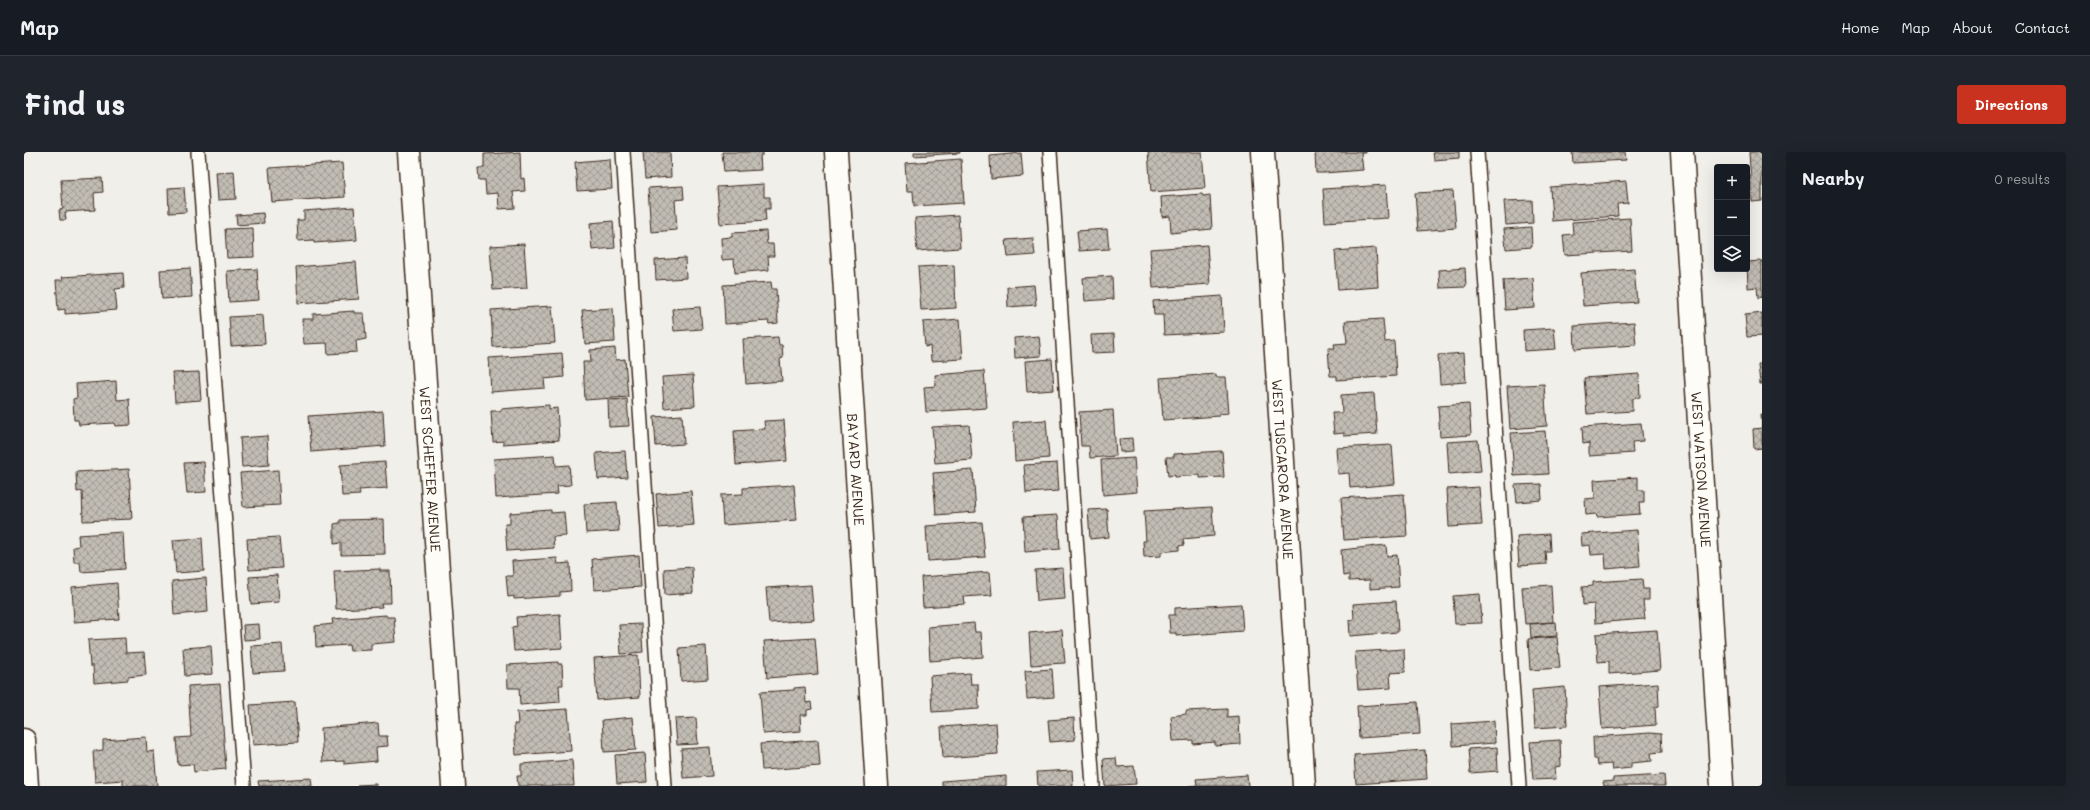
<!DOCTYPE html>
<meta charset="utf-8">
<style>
body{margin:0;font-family:Mali,sans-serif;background:#20242c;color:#f1f3f6}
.controls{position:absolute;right:12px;top:12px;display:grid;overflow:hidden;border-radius:4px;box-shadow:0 4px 16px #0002}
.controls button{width:36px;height:36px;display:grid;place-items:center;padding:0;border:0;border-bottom:1px solid #363941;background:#171b24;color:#f1f3f6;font:20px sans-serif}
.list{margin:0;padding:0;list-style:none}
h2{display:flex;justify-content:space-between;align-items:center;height:52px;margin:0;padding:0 16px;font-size:17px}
h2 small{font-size:13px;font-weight:400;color:#9ea1a6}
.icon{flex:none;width:22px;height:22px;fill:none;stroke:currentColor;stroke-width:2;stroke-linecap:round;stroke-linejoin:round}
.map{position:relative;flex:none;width:1738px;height:634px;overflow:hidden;border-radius:4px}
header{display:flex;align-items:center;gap:24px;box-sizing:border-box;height:56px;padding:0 20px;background:#171b24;border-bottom:1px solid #363941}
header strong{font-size:19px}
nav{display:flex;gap:22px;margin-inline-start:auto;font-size:14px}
.intro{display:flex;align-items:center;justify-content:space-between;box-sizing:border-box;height:96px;padding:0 24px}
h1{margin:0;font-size:28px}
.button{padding:10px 18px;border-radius:4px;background:#c8321e;color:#fff;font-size:14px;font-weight:700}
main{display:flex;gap:24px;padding:0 24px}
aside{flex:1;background:#171b24;border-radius:4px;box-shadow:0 4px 16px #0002}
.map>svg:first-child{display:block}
.building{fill:url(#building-cross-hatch);stroke:#3b2a1e}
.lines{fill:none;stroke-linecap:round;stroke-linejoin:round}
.service-casing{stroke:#3b2a1e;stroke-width:16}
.minor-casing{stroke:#3b2a1e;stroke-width:25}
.service{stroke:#fdfcf7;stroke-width:13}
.minor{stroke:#fdfcf7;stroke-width:22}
.labels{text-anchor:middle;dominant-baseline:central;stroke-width:3;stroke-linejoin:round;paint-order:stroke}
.street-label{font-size:14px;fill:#3b2a1e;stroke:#fdfcf7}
</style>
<header>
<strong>Map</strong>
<nav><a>Home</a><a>Map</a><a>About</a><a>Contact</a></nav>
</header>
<div class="intro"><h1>Find us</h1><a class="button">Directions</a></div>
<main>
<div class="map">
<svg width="1738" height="634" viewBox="0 0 1738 634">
<defs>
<pattern id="building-cross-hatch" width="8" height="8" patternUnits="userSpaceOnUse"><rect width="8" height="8" fill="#c1bcb4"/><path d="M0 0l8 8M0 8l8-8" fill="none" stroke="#9e9992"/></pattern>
</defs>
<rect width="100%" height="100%" fill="#f1efea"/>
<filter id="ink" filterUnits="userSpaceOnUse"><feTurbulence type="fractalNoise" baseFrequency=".025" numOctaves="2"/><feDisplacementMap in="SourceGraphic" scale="8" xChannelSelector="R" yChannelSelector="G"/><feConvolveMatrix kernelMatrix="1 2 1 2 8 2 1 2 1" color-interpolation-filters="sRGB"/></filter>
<g filter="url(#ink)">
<!-- building -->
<path class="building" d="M496,0L497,27L500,26L501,39L489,40L491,56L475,57L474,41L462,42L461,28H455L454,16H460V2Z
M619,0H646L647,25L621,27Z
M698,0H739V3H736L737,18L700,20Z
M890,0H936V1L890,4Z
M1124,0H1178L1181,36L1127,40Z
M1291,0H1342V1H1337L1339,18L1300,21H1292Z
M1409,0H1435V6L1410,8Z
M1548,0H1601L1602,8L1549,11Z
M1725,0H1738V49L1728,50Z
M997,1L999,24L967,27L966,4Z
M586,7L588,37L553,39L551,10Z
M937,7L940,51L890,54L889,39H883L881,11Z
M318,11L321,45L248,50L245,16Z
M210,19L212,47L194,48L192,20Z
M78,26L79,40L70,41L71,58L41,60L42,68H36L35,58L39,57L37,28Z
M1602,29L1604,51L1593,52L1594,64L1528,69L1526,35Z
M740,32V45H746V57H741L742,69L696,72L693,35Z
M1362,33L1364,66L1301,70L1299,37Z
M659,34L660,47L651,48L653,78L627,80L624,36Z
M160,35L162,60L145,61L144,36Z
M1429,39L1432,76L1394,79L1391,41Z
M1178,42L1179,44L1186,43L1188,77L1147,81L1146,64L1138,65L1137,45Z
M1508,48L1509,71L1482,73L1480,49Z
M330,55L333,88L290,91V88L274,89L273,68H280V59Z
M239,61L240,71L213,73L212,63Z
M934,63L936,96L893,99L891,66Z
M1606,66L1608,99L1541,103L1539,83L1549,82L1548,70Z
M589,69L591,96L568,98L566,71Z
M1507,75L1508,95L1482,97L1480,77Z
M229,76L230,105L203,106L201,77Z
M1083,77L1085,97L1055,99L1053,79Z
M742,79L743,92H749L750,104H744L745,118L711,121L710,107L698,108L697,86L708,85V81Z
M1009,86L1011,103L984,105L982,88Z
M500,92L503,136L469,138L466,94Z
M1183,93L1186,132L1129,136L1126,97Z
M1352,96L1354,135L1314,138L1311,99Z
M661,106L662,126L632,128L631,108Z
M1738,109V145L1734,146L1733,135L1724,136L1723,110Z
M332,110L335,147L274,151L272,115Z
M930,113L932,156L897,158L894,115Z
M166,116L168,145L138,147L136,118Z
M1441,116L1442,135L1416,136L1415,118Z
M233,117L235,148L205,150L203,119Z
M1610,117L1613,150L1559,154L1557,121Z
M99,121L100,136L91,137L93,158L41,162V157L34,158L32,128H39L38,125Z
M1088,124L1089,147L1061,149L1059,126Z
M1509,126L1511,156L1481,158L1479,128Z
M747,130L748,137H752L754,171L745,172L744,169L701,172L699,133Z
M1010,133L1012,153L984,155L983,135Z
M1198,144L1200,180L1140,183L1139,163H1130L1129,149Z
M528,154L531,191L469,195L467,158Z
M676,155L678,177L650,179L648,157Z
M589,156L591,190L561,192L558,158Z
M330,159V161H340L342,187L332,189L333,200L304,202L303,191L280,192L278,167H289V162Z
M1738,161V184L1723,185L1721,163Z
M239,163L241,192L207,194L205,165Z
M936,167L939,207L907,209L906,194L901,195L899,170Z
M1359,167L1361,190L1370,189L1372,224L1313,228V224H1306L1304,196H1311L1310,192L1323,191L1321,169Z
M1610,170L1612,193L1551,197L1550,174Z
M1530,176L1532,197L1500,199L1499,178Z
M1090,182L1091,200L1068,201L1067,183Z
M1015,184L1017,204L991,206L990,186Z
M754,185L755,193H758L759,206L756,207L758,229L722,232L719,187Z
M591,196L592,208L601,207L604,245L561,248L559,210H567L566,198Z
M538,201L540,225L520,227L521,236L467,240L465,206Z
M1440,201L1442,230L1416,232L1414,203Z
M1028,207L1030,238L1003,240L1001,209Z
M1734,212H1738V232H1736Z
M960,219L963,256L902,260L900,235L912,234L911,223Z
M175,220L177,248L151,250L149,221Z
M1192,222V225H1202L1205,261L1195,262V264L1139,268L1136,226Z
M1615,222L1616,246L1608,247V259L1563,262L1560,226Z
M669,223L671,254L640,256L638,225Z
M92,229L93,248L105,247L107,273L92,274L91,271L55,273L54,268H50L49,247L53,246L52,232Z
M1520,232L1523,274L1486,277L1483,234Z
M1350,241L1353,282L1320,284V281L1310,282L1308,261H1318L1317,243Z
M603,247L605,274L585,275L584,248Z
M1445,252L1447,283L1416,285L1414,254Z
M525,253V257L533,256L535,288L479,292V289L469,290L467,259H477V257Z
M1089,258L1092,304L1066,306L1065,294H1057L1055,260Z
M359,259L361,294L287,300L284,264Z
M658,263L660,292L632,294L630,265Z
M1737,263H1738V296L1730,297L1729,277L1738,276Z
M760,268L763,309L712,313L710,279L741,277L740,269Z
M1022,268L1025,306L991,309L989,270Z
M1617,271L1619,289L1608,290L1609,301L1565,304V291L1559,292L1558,275Z
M945,273L948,308L911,311L908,275Z
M1521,279L1524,322L1490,324L1487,281Z
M243,284L245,313L218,315L216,286Z
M1108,286L1109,299L1096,300L1095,287Z
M1454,288L1457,319L1425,322L1423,290Z
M1368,293L1371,332L1326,336L1325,321L1314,322L1312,296Z
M601,299L603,325L574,327L572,301Z
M1198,299L1200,325L1176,326V323L1151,325V323L1144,324L1142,305H1150V302Z
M531,303L532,314L545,313L547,333L533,334L534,342L472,346L470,307Z
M1110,306L1113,340L1079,343L1077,308Z
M180,310L182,340L163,341L160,311Z
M361,310L363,336L335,338L336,343L318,344L316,313Z
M1033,311L1035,339L1002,341L1000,313Z
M105,317L108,367L59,369L58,339L53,340L52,320Z
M254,318L256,353L219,355L216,321Z
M949,318L952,360L912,363L909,321Z
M1614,325V338H1620V351H1615L1616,362L1573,365L1572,362L1562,363L1561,347L1571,346L1570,328Z
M1517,332L1518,348L1493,350L1491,333Z
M770,333L773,368L699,373L697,343L719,342V336Z
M1455,335L1458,373L1425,375L1423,337Z
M667,339L670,373L635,376L632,342Z
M1380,342L1383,384L1320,388L1317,346Z
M593,350L595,379L562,381L560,352Z
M1188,355L1190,384L1159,387L1160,393L1155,394V398L1137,400V404L1120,405L1119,389H1122L1120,359Z
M1083,357L1085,385L1066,387L1064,358Z
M527,358V361L540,360L542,384L529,385L530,396L483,399L481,372H486V361Z
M1034,363L1036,397L1001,400L999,365Z
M360,367L361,402L317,403V391L310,392V372L316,371V368Z
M958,370L961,405L904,409L902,374Z
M1613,378L1616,414L1582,417L1581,402L1567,403L1566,393L1558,394L1557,382Z
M99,380L101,417L57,420L56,410H50L49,395L55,394L54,383Z
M1525,382L1526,399H1521L1522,412L1495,414L1493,384Z
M255,385L258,416L225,418L223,387Z
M178,386L180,419L152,421L149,388Z
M1362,393L1363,404L1373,403L1375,435L1346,437V428L1325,429V423L1319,424L1317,398Z
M615,403L617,435L570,438L568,407Z
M533,406L534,412L546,411L547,439L536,440V444L490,447V444L484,445L482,424H489L488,409Z
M668,415L669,441L641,443L640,417Z
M1039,416L1041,447L1013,449L1011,418Z
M356,417V419H366L367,451H357L358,455L312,457L310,419Z
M966,420L968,443L940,445L941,452L899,455L897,425Z
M253,423L255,450L227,452L225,425Z
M182,426L184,460L150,463L148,429Z
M1618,427L1619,437H1625V448H1619L1621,467L1571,471L1570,452L1559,453L1558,435L1569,434V430Z
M93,431L95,467L50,470L48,435Z
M787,433L790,468L745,471L742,436Z
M1527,433L1529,470L1501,472L1498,435Z
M1456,442L1458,471L1431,472L1429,444Z
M1372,449L1374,480L1326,484L1325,468L1330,467L1329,452Z
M1217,452L1219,479L1152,484V481H1146L1145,463H1151V456Z
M536,462L538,496L490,499L488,475L493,474L492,465Z
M362,463L363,465H370L372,490L347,492V498L326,499L325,493L292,495L291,474L309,472L308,467Z
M1532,470L1533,484L1507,486L1506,472Z
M950,471L951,480H957L959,505L906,509L904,475Z
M235,472L236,487L220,488L219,473Z
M617,472L619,500L597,502L595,473Z
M1038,478L1041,511L1007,513L1005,481Z
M1633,478L1636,518L1585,522V509L1574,510L1572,482Z
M1533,485L1536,516L1506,518L1504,487Z
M101,486L102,501L120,500L122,523L104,525V528L70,531L69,514H66L64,488Z
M791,486L794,522L743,526L740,489Z
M258,492L260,519L229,521L227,494Z
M187,494L189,522L161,524L159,496Z
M682,494L684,527L657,529L655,496Z
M1380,497L1381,520L1366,521L1367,536L1334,538L1331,500Z
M614,503L616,545L573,548L570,506Z
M534,510V512H538L539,533H535L536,550L496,553L495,536H484L483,513Z
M1028,517L1030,545L1003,547L1001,519Z
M946,521L947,532H954L955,557L908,560L906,524Z
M1634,531L1635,554L1631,555L1632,573L1578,577L1575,535Z
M196,532L202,617L170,620L169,612L154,613L152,586L167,585L164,534Z
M781,535L782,551L787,550L788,557L783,558V563H776L777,579L739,582L736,540L770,538V536Z
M1541,535L1543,574L1511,576L1508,538Z
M271,550L274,590L229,593L226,553Z
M1394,550L1396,582L1335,586L1333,554Z
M544,557L547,599L492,603L490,572H494L493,560Z
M1203,557V565L1215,564L1216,592L1191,594V590L1169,592V588L1149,589L1147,564L1162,562V559Z
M609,565L612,598L580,600L578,568Z
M672,566L674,592L653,593L651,567Z
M1050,566L1051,588L1026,590L1024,568Z
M1470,569L1471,591L1429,594L1428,572Z
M354,571L355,584H363L364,594L352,595L353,609L320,612V609L299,610L297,576Z
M972,571L974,602L919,606L917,575Z
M1626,581L1637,582L1638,600L1627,601L1628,609L1607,611V616L1588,618L1587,612L1574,613L1573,607H1570L1569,585Z
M122,585L123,600L130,599L133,634H99V628L71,630L69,599L79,598V588Z
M794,588L796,614L738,618L736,592Z
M1536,588L1537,614L1531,615L1532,627L1509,628L1506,590Z
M686,595L688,624L659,626L657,597Z
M1473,595L1474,619L1446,621L1444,597Z
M1401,598L1403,627L1332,632L1330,603Z
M621,601L623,630L593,632L591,603Z
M1092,606L1093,615L1110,614L1112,632L1081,634L1079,607Z
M548,608L550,634H494L493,624H497V612Z
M1048,618L1049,634H1014L1013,620Z
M1223,623L1224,634H1165L1173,633L1172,627Z
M1640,623L1641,634H1580L1579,630L1589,629V626Z
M982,624V634H918V629Z
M287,626L288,634H235L234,629Z
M353,632V634H334L333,633Z"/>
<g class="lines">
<!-- service casing -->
<g class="service-casing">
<path id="service" d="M174,0L220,634
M599,0L641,634
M1026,0L1069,634
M1453,0L1495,634"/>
</g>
<!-- minor casing -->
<g class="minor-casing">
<g id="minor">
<path id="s1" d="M385,0L429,634"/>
<path id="s2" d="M812,0L853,634"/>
<path id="s3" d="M1239,0L1280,634"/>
<path id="s4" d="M1658,0L1698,634"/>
<path d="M0,588L3,634"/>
</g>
</g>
<!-- service -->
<use href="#service" class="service"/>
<!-- minor -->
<use href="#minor" class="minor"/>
</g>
</g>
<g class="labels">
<!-- street labels -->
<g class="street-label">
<text stroke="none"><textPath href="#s1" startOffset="318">WEST SCHEFFER AVENUE</textPath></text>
<text stroke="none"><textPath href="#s2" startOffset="318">BAYARD AVENUE</textPath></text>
<text stroke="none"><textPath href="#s3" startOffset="318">WEST TUSCARORA AVENUE</textPath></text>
<text stroke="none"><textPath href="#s4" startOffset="318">WEST WATSON AVENUE</textPath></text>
</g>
</g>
</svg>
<div class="controls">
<button>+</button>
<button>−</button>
<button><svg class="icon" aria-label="layers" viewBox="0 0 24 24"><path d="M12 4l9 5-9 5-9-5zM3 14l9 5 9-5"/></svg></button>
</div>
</div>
<aside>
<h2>Nearby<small>0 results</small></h2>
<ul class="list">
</ul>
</aside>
</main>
